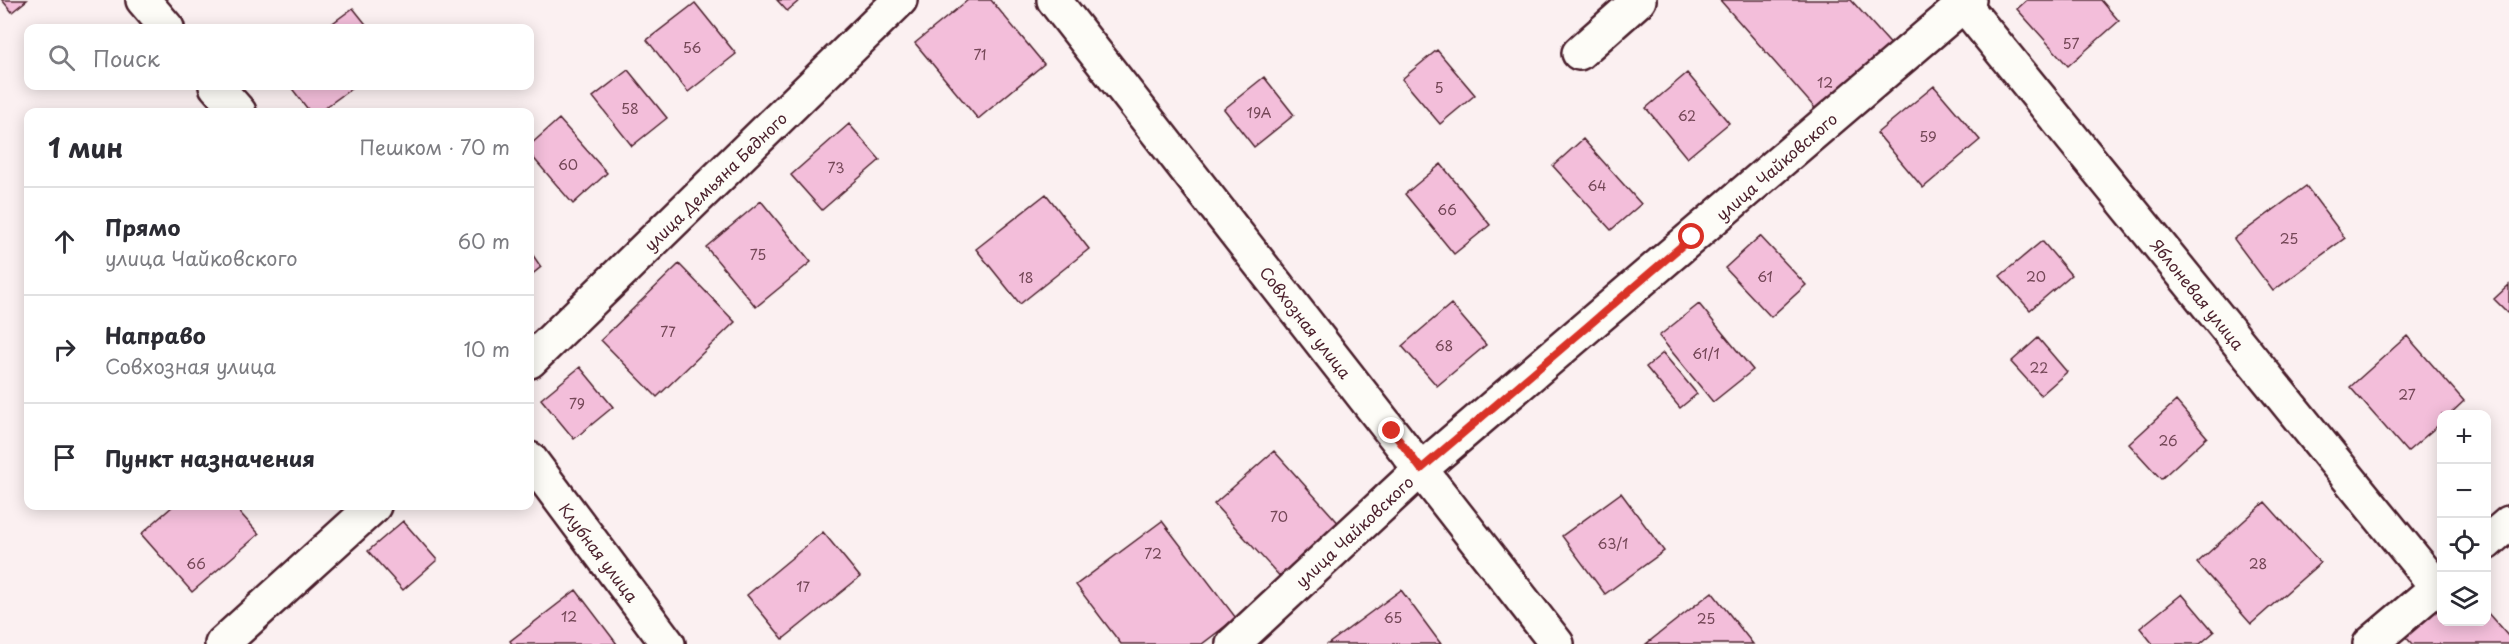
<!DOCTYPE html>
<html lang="ru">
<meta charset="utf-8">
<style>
body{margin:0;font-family:"Playpen Sans",sans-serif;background:#f7f7f7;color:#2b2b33}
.controls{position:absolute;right:18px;bottom:18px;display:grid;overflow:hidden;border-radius:12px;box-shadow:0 3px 15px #0003}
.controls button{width:54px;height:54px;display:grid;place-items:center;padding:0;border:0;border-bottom:2px solid #e1e1e2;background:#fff;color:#2b2b33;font:30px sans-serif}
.stop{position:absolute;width:18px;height:18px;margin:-14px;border:4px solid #d93025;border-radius:50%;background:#fff}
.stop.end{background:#d93025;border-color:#fff;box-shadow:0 2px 6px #0008}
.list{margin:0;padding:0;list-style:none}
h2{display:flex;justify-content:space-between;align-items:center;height:78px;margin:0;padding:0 24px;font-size:26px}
h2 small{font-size:20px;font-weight:400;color:#7c7c81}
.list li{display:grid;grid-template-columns:39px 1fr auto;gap:18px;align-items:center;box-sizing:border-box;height:108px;padding:0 24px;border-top:2px solid #e1e1e2}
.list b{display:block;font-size:22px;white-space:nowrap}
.list p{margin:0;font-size:20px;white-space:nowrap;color:#7c7c81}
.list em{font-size:20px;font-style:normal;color:#7c7c81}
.icon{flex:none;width:33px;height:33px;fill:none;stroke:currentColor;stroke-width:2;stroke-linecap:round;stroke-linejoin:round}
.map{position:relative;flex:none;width:2509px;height:644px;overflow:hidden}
.search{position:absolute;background:#fff;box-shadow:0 3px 15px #0003;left:24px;top:24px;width:510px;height:66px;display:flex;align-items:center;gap:15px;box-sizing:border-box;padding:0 21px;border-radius:12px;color:#7c7c81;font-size:22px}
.panel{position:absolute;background:#fff;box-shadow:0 3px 15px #0003;left:24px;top:108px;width:510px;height:402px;border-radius:12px}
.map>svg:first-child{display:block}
.building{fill:#f3beda;stroke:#4a1f2b;stroke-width:1.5}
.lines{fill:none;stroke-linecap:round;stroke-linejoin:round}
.street-casing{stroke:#4a1f2b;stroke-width:38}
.street{stroke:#fdfcf7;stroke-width:33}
.route{stroke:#d93025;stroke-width:8}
.labels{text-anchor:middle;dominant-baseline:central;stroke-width:6;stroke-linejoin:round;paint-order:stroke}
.number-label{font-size:14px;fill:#744757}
.street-label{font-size:16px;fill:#4a1f2b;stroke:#fdfcf7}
</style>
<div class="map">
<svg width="2509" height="644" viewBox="0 0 2509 644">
<rect width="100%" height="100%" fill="#fbf0f1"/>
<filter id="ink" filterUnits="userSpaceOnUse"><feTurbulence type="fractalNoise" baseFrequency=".0167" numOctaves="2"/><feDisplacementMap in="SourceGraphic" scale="12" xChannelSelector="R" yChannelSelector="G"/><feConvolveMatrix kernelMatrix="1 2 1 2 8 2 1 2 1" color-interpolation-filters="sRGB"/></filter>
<g filter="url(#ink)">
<!-- building -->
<path class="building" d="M2,0H27L12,12Z
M777,0H800L787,11Z
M968,0H991L1044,64L978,119L915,43Z
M1720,0H1851L1895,49L1821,115Z
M2027,0H2101L2119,21L2068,66L2017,9Z
M695,3L736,54L688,92L647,40Z
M353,8L369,28H326Z
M1437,50L1475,95L1440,124L1402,79Z
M628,70L667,118L632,146L593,97Z
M1687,73L1729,123L1687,158L1646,108Z
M1264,77L1294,115L1254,147L1224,109Z
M290,86H355L319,112H310Z
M1934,86L1980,140L1923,188L1877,133Z
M559,119L607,173L573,204L530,154V145Z
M849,124L880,160L822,210L791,175Z
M1583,139L1641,204L1611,230L1553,166Z
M1441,164L1490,225L1454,254L1405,194Z
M2306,186L2345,238L2273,291L2234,239Z
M1046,194L1089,249L1020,304L976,249Z
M761,201L811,262L756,307L706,247Z
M1760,236L1806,285L1771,317L1725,268Z
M2042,241L2071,275L2030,310L2000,276Z
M530,251L541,267L530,276Z
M679,264L735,322L657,397L601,340Z
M2509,285V314L2494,299Z
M1451,304L1486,345L1437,386L1402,346Z
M1699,304L1753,370L1713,402L1659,336Z
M2407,336L2464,401L2450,414H2442V422L2407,452L2350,387Z
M2038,338L2067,372L2041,395L2011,362Z
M1663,353L1697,394L1680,408L1646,367Z
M580,367L613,407L574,439L541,399Z
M2176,401L2207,437L2161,479L2129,444Z
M1274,451L1343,528L1284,581L1214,504Z
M1621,493L1664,551L1605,594L1562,536Z
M2265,502L2320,563L2251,624L2197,563Z
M173,506H234L259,534L192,592L141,534Z
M403,521L437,560L403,590L368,551Z
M1162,521L1236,618L1202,644H1121L1076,585Z
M823,532L860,577L783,639L747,595Z
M576,590L617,644H512L510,641Z
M1401,590L1441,644H1328Z
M1712,592L1753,644H1646Z
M2182,594L2214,632L2200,644H2153L2140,628Z
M2442,605V622H2486V611L2509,637V644H2412L2405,636Z"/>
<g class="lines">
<!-- street casing -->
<g class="street-casing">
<path id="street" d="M143,0L167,28
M1054,0L1557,644
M1960,0L2437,587
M1579,53L1639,0
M216,86L239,112
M530,361L900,0
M530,459L668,644
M2486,543L2509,523
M222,644L374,506
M1233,644L1421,469L1969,0
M2370,644L2442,583"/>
</g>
<!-- street -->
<use href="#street" class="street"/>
</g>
</g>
<g class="lines" filter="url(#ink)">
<!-- route -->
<path class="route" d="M1392,431L1421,469L1692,237"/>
</g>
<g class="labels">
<!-- number labels -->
<g class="number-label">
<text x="2071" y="43">57</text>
<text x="692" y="47">56</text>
<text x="980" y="54">71</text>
<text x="1825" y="82">12</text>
<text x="1439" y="87">5</text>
<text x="630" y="108">58</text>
<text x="1259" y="112">19А</text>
<text x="1687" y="115">62</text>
<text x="1928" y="136">59</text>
<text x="568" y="164">60</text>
<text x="836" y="167">73</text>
<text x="1597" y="185">64</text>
<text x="1447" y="209">66</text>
<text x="2289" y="238">25</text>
<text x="758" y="254">75</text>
<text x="1765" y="276">61</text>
<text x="2036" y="276">20</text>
<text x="1026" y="277">18</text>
<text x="668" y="331">77</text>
<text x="1444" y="345">68</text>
<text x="1706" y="353">61/1</text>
<text x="2039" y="367">22</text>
<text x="2407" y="394">27</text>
<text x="577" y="403">79</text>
<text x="2168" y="440">26</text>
<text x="1279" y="516">70</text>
<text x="1613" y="543">63/1</text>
<text x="1153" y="553">72</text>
<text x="196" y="563">66</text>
<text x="2258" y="563">28</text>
<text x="803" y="586">17</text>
<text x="569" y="616">12</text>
<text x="1393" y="617">65</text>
<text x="1706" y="618">25</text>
</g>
<!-- street labels -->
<g class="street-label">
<text transform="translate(1776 166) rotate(-41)">улица Чайковского</text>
<text transform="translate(715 181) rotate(-44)">улица Демьяна Бедного</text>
<text transform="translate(2198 294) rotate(51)">Яблоневая улица</text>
<text transform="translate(1306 322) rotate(52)">Совхозная улица</text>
<text transform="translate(1354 531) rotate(-43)">улица Чайковского</text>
<text transform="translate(599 552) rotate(53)">Клубная улица</text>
</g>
</g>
</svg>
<div class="controls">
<button>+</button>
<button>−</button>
<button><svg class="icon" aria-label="locate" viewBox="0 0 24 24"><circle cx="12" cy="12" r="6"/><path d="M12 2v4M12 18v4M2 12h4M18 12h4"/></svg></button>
<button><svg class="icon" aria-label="layers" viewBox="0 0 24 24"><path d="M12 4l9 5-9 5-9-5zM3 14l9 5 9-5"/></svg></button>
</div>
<div class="stop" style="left:1692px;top:237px"></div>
<div class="stop end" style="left:1392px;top:431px"></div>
<div class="search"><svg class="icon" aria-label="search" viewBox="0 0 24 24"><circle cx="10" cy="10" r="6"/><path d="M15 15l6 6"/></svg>Поиск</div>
<section class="panel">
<h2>1 мин<small>Пешком · 70 m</small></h2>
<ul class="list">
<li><svg class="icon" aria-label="ahead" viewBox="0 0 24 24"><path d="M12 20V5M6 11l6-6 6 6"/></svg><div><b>Прямо</b><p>улица Чайковского</p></div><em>60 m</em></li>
<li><svg class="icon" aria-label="right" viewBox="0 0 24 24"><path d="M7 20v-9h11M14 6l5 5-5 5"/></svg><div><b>Направо</b><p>Совхозная улица</p></div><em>10 m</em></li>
<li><svg class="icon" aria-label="arrive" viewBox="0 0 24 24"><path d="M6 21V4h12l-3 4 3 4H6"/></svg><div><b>Пункт назначения</b></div></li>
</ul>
</section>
</div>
